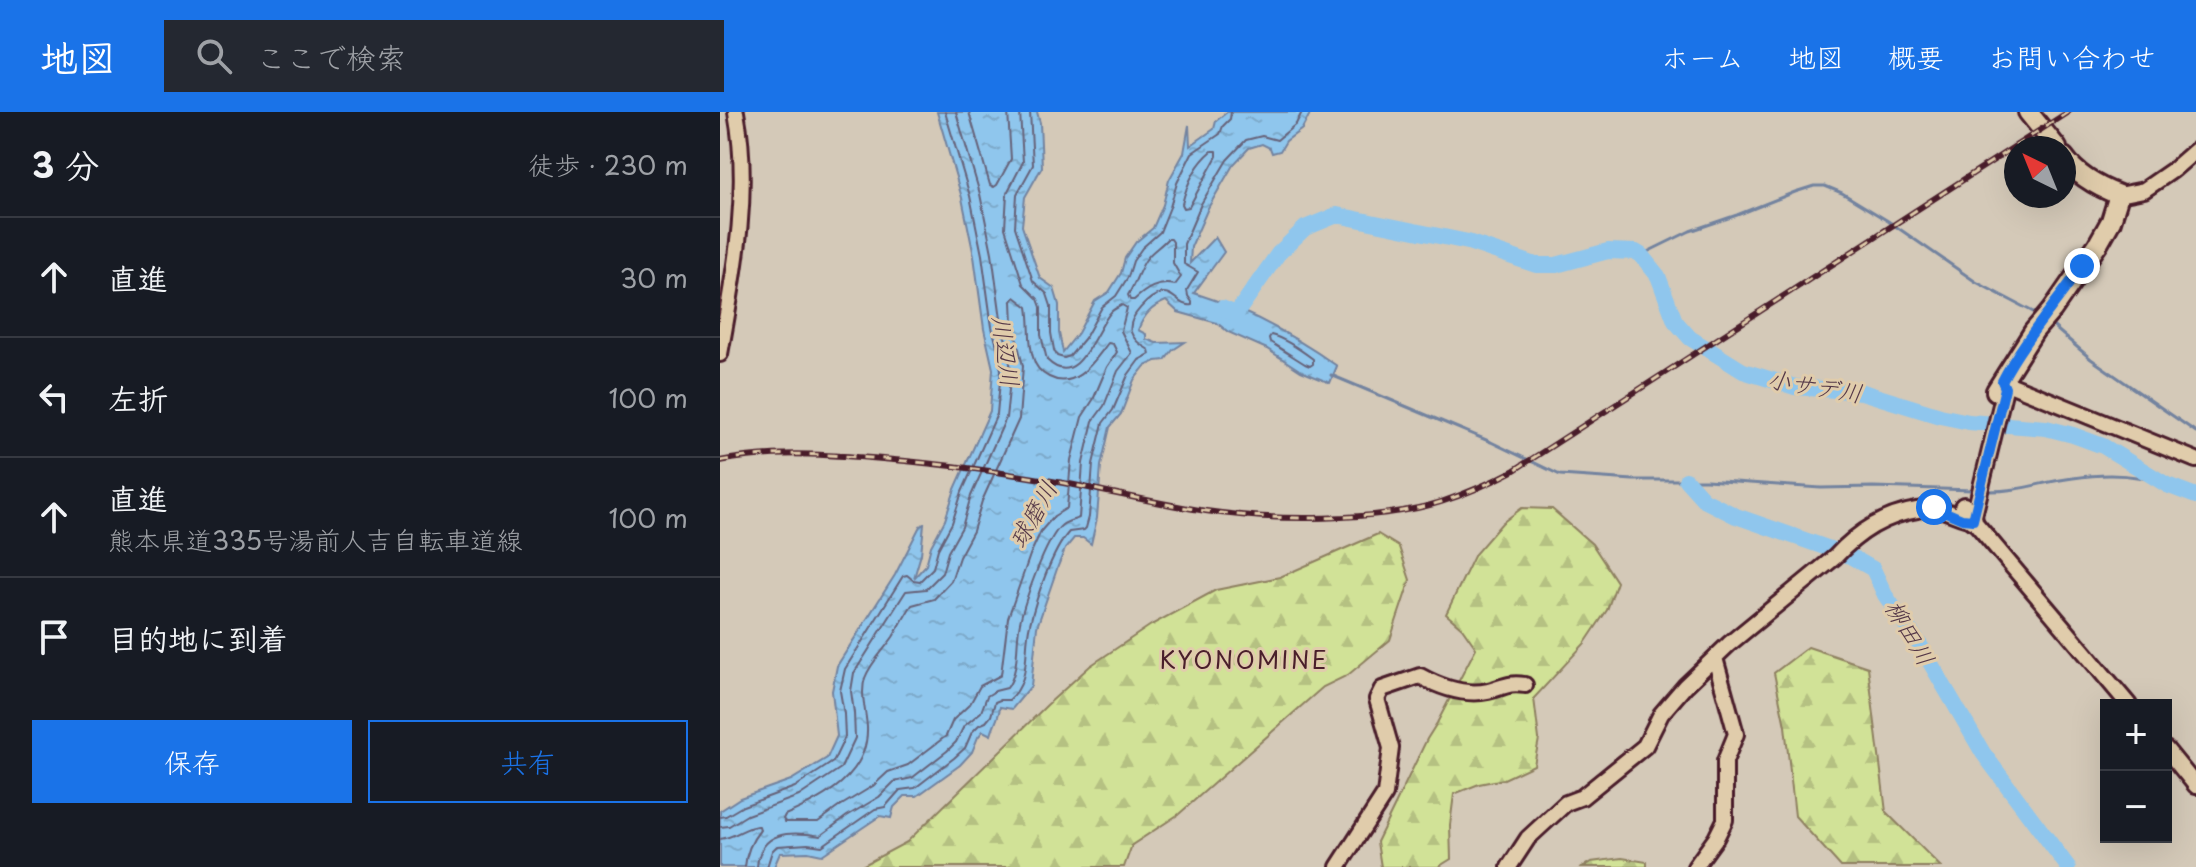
<!DOCTYPE html>
<html lang="ja">
<meta charset="utf-8">
<style>
body{margin:0;font-family:"Playpen Sans","Klee One",sans-serif;background:#242831;color:#f1f3f6}
.controls{position:absolute;right:24px;bottom:24px;display:grid;overflow:hidden;border-radius:0px;box-shadow:0 8px 32px #0002}
.controls button{width:72px;height:72px;display:grid;place-items:center;padding:0;border:0;border-bottom:2px solid #363941;background:#171b24;color:#f1f3f6;font:40px sans-serif}
.compass{position:absolute;left:1284px;top:24px;width:72px;height:72px;border-radius:50%;background:#171b24;box-shadow:0 8px 32px #0002;rotate:317deg}
.stop{position:absolute;width:24px;height:24px;margin:-18px;border:6px solid #1a73e8;border-radius:50%;background:#fff}
.stop.end{background:#1a73e8;border-color:#fff;box-shadow:0 2px 8px #0008}
.list{margin:0;padding:0;list-style:none}
h2{display:flex;justify-content:space-between;align-items:center;height:104px;margin:0;padding:0 32px;font-size:34px}
h2 small{font-size:26px;font-weight:400;color:#9ea1a6}
.list li{display:grid;grid-template-columns:52px 1fr auto;gap:24px;align-items:center;box-sizing:border-box;height:120px;padding:0 32px;border-top:2px solid #363941}
.list b{display:block;font-size:30px;white-space:nowrap}
.list p{margin:0;font-size:26px;white-space:nowrap;color:#9ea1a6}
.list em{font-size:26px;font-style:normal;color:#9ea1a6}
.actions{display:flex;gap:16px;padding:24px 32px}
.actions a{flex:1;padding:18px 0;border:2px solid #1a73e8;border-radius:0px;text-align:center;font-size:28px;color:#1a73e8}
.actions .main{background:#1a73e8;color:#fff}
.icon{flex:none;width:44px;height:44px;fill:none;stroke:currentColor;stroke-width:2;stroke-linecap:round;stroke-linejoin:round}
.map{position:relative;flex:none;width:1476px;height:755px;overflow:hidden}
header{display:flex;align-items:center;gap:48px;box-sizing:border-box;height:112px;padding:0 40px;background:#1a73e8;color:#fff}
header strong{font-size:38px}
nav{display:flex;gap:44px;margin-inline-start:auto;font-size:28px}
.search{width:560px;height:72px;background:#242831;display:flex;align-items:center;gap:20px;box-sizing:border-box;padding:0 28px;border-radius:0px;color:#9ea1a6;font-size:30px}
main{display:flex}
aside{flex:1;background:#171b24}
.map>svg:first-child{display:block}
.forest{fill:url(#forest-firs);stroke:#8e8061;stroke-width:2}
.water{fill:url(#water-ripples);stroke:#73839f;stroke-width:2}
.lines{fill:none;stroke-linecap:round;stroke-linejoin:round}
.shore{stroke:#666279;stroke-width:2}
.stream{stroke:#73839f;stroke-width:3}
.river{stroke:#8fc6ed;stroke-width:16}
.minor-casing{stroke:#4a1f2b;stroke-width:20}
.major-casing{stroke:#4a1f2b;stroke-width:24}
.minor{stroke:#e0ccab;stroke-width:14}
.major{stroke:#e0ccab;stroke-width:18}
.rail-casing{stroke:#4a1f2b;stroke-width:6}
.rail{stroke:#e0ccab;stroke-width:3;stroke-dasharray:9;stroke-linecap:butt}
.route{stroke:#1a73e8;stroke-width:10}
.labels{text-anchor:middle;dominant-baseline:central;stroke-width:6;stroke-linejoin:round;paint-order:stroke}
.water-label{font-size:24px;font-style:italic;fill:#543848;stroke:#e0ccab}
.neighbourhood-label{font-size:24px;letter-spacing:2px;fill:#4a1f2b;stroke:#e0ccab}
</style>
<header>
<strong>地図</strong>
<div class="search"><svg class="icon" aria-label="search" viewBox="0 0 24 24"><circle cx="10" cy="10" r="6"/><path d="M15 15l6 6"/></svg>ここで検索</div>
<nav><a>ホーム</a><a>地図</a><a>概要</a><a>お問い合わせ</a></nav>
</header>
<main>
<aside>
<h2>3 分<small>徒歩 · 230 m</small></h2>
<ul class="list">
<li><svg class="icon" aria-label="ahead" viewBox="0 0 24 24"><path d="M12 20V5M6 11l6-6 6 6"/></svg><div><b>直進</b></div><em>30 m</em></li>
<li><svg class="icon" aria-label="left" viewBox="0 0 24 24"><path d="M17 20v-9H6M10 6l-5 5 5 5"/></svg><div><b>左折</b></div><em>100 m</em></li>
<li><svg class="icon" aria-label="ahead" viewBox="0 0 24 24"><path d="M12 20V5M6 11l6-6 6 6"/></svg><div><b>直進</b><p>熊本県道335号湯前人吉自転車道線</p></div><em>100 m</em></li>
<li><svg class="icon" aria-label="arrive" viewBox="0 0 24 24"><path d="M6 21V4h12l-3 4 3 4H6"/></svg><div><b>目的地に到着</b></div></li>
</ul>
<div class="actions"><a class="main">保存</a><a>共有</a></div>
</aside>
<div class="map">
<svg width="1476" height="755" viewBox="0 0 1476 755">
<defs>
<pattern id="forest-firs" width="22" height="20" patternUnits="userSpaceOnUse" patternTransform="scale(2)"><rect width="22" height="20" fill="#d1e297"/><path d="M5 1l3.5 6h-7zM16 11l3.5 6h-7z" fill="#b5c182"/></pattern>
<pattern id="water-ripples" width="26" height="14" patternUnits="userSpaceOnUse" patternTransform="scale(2)"><rect width="26" height="14" fill="#8fc6ed"/><path d="M2 4q2-2 4 0t4 0M15 11q2-2 4 0t4 0" fill="none" stroke="#7daacb"/></pattern>
</defs>
<rect width="100%" height="100%" fill="#d4c9b8"/>
<filter id="ink" filterUnits="userSpaceOnUse"><feTurbulence type="fractalNoise" baseFrequency=".0125" numOctaves="2"/><feDisplacementMap in="SourceGraphic" scale="16" xChannelSelector="R" yChannelSelector="G"/><feConvolveMatrix kernelMatrix="1 2 1 2 8 2 1 2 1" color-interpolation-filters="sRGB"/></filter>
<g filter="url(#ink)">
<!-- forest -->
<path class="forest" d="M802,396L832,397L872,432L897,470L887,498L865,531L814,586L819,627L814,653L784,667L759,672L734,682L730,713L731,747L718,755H661L657,730L707,627L717,611L756,536L742,516L726,502L755,442L782,411Z
M658,422L679,435L690,468L670,528L628,563L603,575L459,702L412,733L404,755H140L187,730L327,593L370,554L431,513L496,478L560,465Z
M1088,535L1148,555L1166,700L1221,755H1121L1075,704L1065,614L1054,561Z
M902,746L927,750V755H862L871,750Z"/>
<!-- water -->
<path class="water" d="M217,0H317L320,11L322,55L305,85L302,114L320,166L334,176L339,193V221L343,240L358,221L375,189L389,180L401,161L405,146L416,130L433,116L443,93L449,68L464,41L469,13L470,34L494,17L496,9L507,0H591L582,17L566,29L560,39L552,41L550,36L542,32L529,36L513,53L488,96L471,135L470,151L495,125L504,140L474,181C526,197 573,223 617,254L610,271L581,259L547,237L508,220L497,211L458,200L446,189C431,195 424,203 418,218L426,222V227L436,231L465,230L453,238L445,248L436,249L425,254L414,268L401,302L390,315L381,354L377,406L371,432L363,426H354L345,437L338,454L317,515L311,574L292,597L280,595C279,606 274,612 271,623L263,619L258,625L252,640L240,653L197,684H185L174,695L171,706L160,704L102,743L88,740L60,741L54,755H0V699L20,686L71,668L107,646L117,624L112,579L117,554L175,463L200,414L204,412L201,442L194,466L206,453L211,434L225,408L235,377L270,299L273,257L264,217L254,144L242,86Z"/>
<g class="lines">
<!-- shore -->
<path class="shore" d="M249,0L270,73L274,75L277,73L291,47L288,0
M310,0L313,53L297,82L295,115L313,169L327,182L331,194V221L334,238L337,244L344,246L350,244L365,226L382,195L396,184L408,165L413,149L422,136L440,120L450,95L457,71L472,41L500,22L503,14L510,7L511,0
M492,39H497V44L469,95L464,96L462,92C467,71 475,53 492,39Z
M447,127H451L453,130V151L461,165L455,173C438,169 426,177 414,188H410L408,183C416,171 419,156 427,146C432,139 441,134 447,127Z
M295,185L308,195C311,212 308,229 313,245C315,254 321,261 329,265C356,279 374,249 388,231L393,232L397,240L387,255L373,288L362,305L351,348L347,396L334,404L321,419L310,443L288,506L281,563L260,574L250,592L233,608L226,624L188,653L168,660L153,674L120,694L98,710H65L63,707L65,703C103,687 149,663 147,615C146,599 140,581 145,566C151,550 164,538 173,525C180,514 185,503 192,493L214,487L231,469L239,445L253,419L262,389L299,307L303,254L293,212L292,189Z
M551,223C566,227 581,238 593,247V252L590,254L585,252L550,230L549,226Z
M0,705L6,704L23,694L75,675L113,650L125,625L124,602L120,579L125,557L183,464L187,463L193,468L200,469L213,456L218,437L232,411L242,380L277,302L281,258L278,238L272,215L262,143L250,84L225,0
M0,715L9,714L27,703L79,684L121,656L135,626L134,601L131,579L134,561L186,479L206,477L222,461L228,440L242,415L251,384L286,306L291,259L288,236L282,214L272,141L260,82L236,0
M0,727C15,726 27,713 39,714L40,718C31,729 26,741 25,755
M37,755C40,718 71,719 100,724L127,704L159,685L174,670L192,666L227,639L236,630L244,614L261,600L267,584L275,579L287,576C299,560 296,535 299,516C302,495 326,426 342,413C347,409 354,408 359,406L363,351L373,309L384,294L398,259L412,241L401,219L407,196L402,193C398,195 394,197 391,200C376,215 359,280 327,248L321,223V195L318,187L303,172L285,116L287,81L303,50L300,0
M47,755L52,739L57,734L88,732L102,734L155,697L165,695L180,678L195,676L234,646L245,636L252,620L259,613L266,610L271,604L275,590L280,588H289C312,569 303,538 310,512C316,486 332,439 349,420L364,418L366,416L369,405L373,352L383,311L393,298L408,263L419,248L430,242L429,238C422,234 413,227 411,220C407,205 430,183 443,181C455,180 458,195 472,193V190L468,184L467,178L478,160L464,152V132L481,92L507,48L526,28L542,24L557,28L576,12L582,0"/>
<!-- stream -->
<path class="stream" d="M921,143L970,119L1017,103L1075,80L1094,74H1105L1122,81L1168,109L1256,170L1319,203
M1328,210L1371,247L1476,320
M611,263L771,330L840,363L913,368H986L1101,376L1153,375L1254,378
M1265,379C1299,380 1321,370 1353,366C1385,361 1417,361 1447,373"/>
<!-- river -->
<path class="river" d="M502,196L516,202L558,142L585,116L617,103L748,130L816,153H836L888,139L916,140L921,143L938,164L955,209L970,226L1023,259L1075,275L1142,280L1220,304L1249,310L1326,316L1353,323L1383,334L1447,373L1476,384
M966,368L984,388L1016,404L1130,444L1153,457L1165,483L1200,533L1263,641L1348,755"/>
<!-- minor casing -->
<g class="minor-casing">
<path id="minor" d="M1399,83L1424,78L1453,58L1476,38
M0,242C14,164 31,80 16,0
M1282,269L1476,348
M1253,408L1285,276L1283,269
M1446,637L1476,674
M618,755L665,682L671,636L657,587L662,577L700,564C720,575 744,584 768,579C783,576 787,570 805,573
M789,755L808,726L846,691L862,685L925,634L941,602L965,574L1009,532L1115,445C1137,421 1165,403 1197,398C1204,397 1211,395 1216,396C1229,399 1240,406 1253,408L1409,593
M975,755L996,726L1005,708V649L1016,622L995,546"/>
</g>
<!-- major casing -->
<g class="major-casing">
<path id="major" d="M1308,0L1337,36
M1276,279L1314,219L1332,198L1378,132L1391,109L1399,83C1378,75 1357,64 1344,45
M1244,395L1253,408"/>
</g>
<!-- minor -->
<use href="#minor" class="minor"/>
<!-- major -->
<use href="#major" class="major"/>
<!-- rail casing -->
<g class="rail-casing">
<path id="rail" d="M0,349C51,339 100,342 151,346C217,351 284,360 349,372C395,381 440,392 486,399C553,409 656,410 721,390C746,382 770,371 793,359L1348,0"/>
</g>
<!-- rail -->
<use href="#rail" class="rail"/>
</g>
</g>
<g class="lines" filter="url(#ink)">
<!-- route -->
<path class="route" d="M1214,395L1242,407L1253,408L1285,276L1282,269C1304,227 1336,192 1362,154"/>
</g>
<g class="labels">
<!-- water labels -->
<g class="water-label">
<text transform="translate(287 239) rotate(82)">川辺川</text>
<text transform="translate(1095 273) rotate(9)">小サデ川</text>
<text transform="translate(312 402) rotate(-61)">球磨川</text>
<text transform="translate(1191 520) rotate(59)">柳田川</text>
</g>
<!-- neighbourhood labels -->
<g class="neighbourhood-label">
<text x="524" y="547">KYONOMINE</text>
</g>
</g>
</svg>
<div class="controls">
<button>+</button>
<button>−</button>
</div>
<svg class="compass" viewBox="-18 -18 36 36"><path d="M0-13l5 13h-10z" fill="#e53935"/><path d="M0 13l5-13h-10z" fill="#9ea1a6"/></svg>
<div class="stop" style="left:1214px;top:395px"></div>
<div class="stop end" style="left:1362px;top:154px"></div>
</div>
</main>
